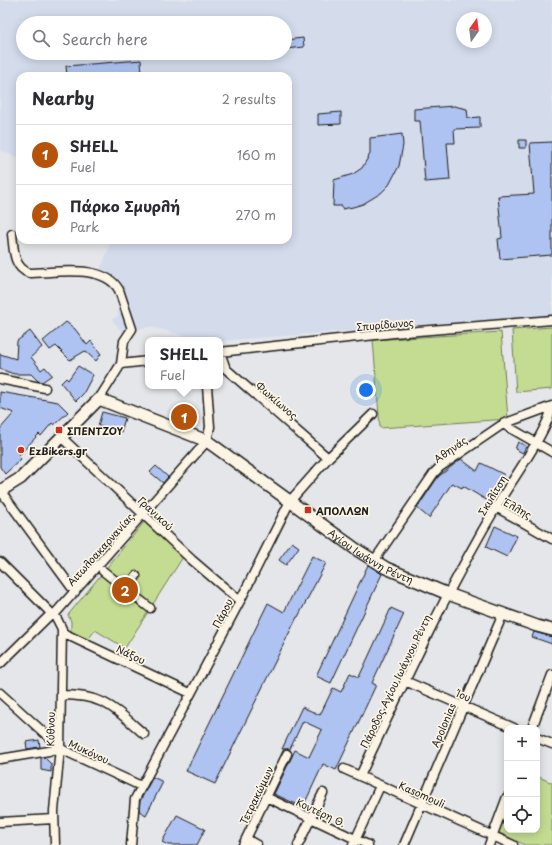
<!DOCTYPE html>
<meta charset="utf-8">
<style>
body{margin:0;font-family:"Playpen Sans",sans-serif;background:#f2f2f3;color:#2b2b33}
.controls{position:absolute;right:12px;bottom:12px;display:grid;overflow:hidden;border-radius:8px;box-shadow:0 2px 10px #0003}
.controls button{width:36px;height:36px;display:grid;place-items:center;padding:0;border:0;border-bottom:1px solid #e1e1e2;background:#fff;color:#2b2b33;font:20px sans-serif}
.compass{position:absolute;left:456px;top:12px;width:36px;height:36px;border-radius:50%;background:#fff;box-shadow:0 2px 10px #0003;rotate:14deg}
.you{position:absolute;left:366px;top:390px;width:14px;height:14px;margin:-10px;border:3px solid #fff;border-radius:50%;background:#1a73e8;box-shadow:0 0 0 6px #1a73e833}
.badge{display:grid;place-items:center;width:26px;height:26px;border-radius:50%;background:#b45309;color:#fff;font-size:13px;font-weight:700}
.pin{position:absolute;translate:-50% -50%;border:2px solid #fff;box-shadow:0 1px 4px #0006}
.popup{position:absolute;left:145px;top:337px;width:78px;height:52px;box-sizing:border-box;display:grid;place-content:center;border-radius:8px;background:#fff;filter:drop-shadow(0 1px 3px #0005);font-size:13px;white-space:nowrap;color:#7c7c81}
.popup b{font-size:15px;color:#2b2b33}
.popup::after{content:'';position:absolute;left:50%;top:100%;margin-left:-8px;border:8px solid transparent;border-top-color:#fff}
.list{margin:0;padding:0;list-style:none}
h2{display:flex;justify-content:space-between;align-items:center;height:52px;margin:0;padding:0 16px;font-size:17px}
h2 small{font-size:13px;font-weight:400;color:#7c7c81}
.list li{display:grid;grid-template-columns:26px 1fr auto;gap:12px;align-items:center;box-sizing:border-box;height:60px;padding:0 16px;border-top:1px solid #e1e1e2}
.list b{display:block;font-size:15px;white-space:nowrap}
.list p{margin:0;font-size:13px;white-space:nowrap;color:#7c7c81}
.list em{font-size:13px;font-style:normal;color:#7c7c81}
.icon{flex:none;width:22px;height:22px;fill:none;stroke:currentColor;stroke-width:2;stroke-linecap:round;stroke-linejoin:round}
.map{position:relative;flex:none;width:552px;height:845px;overflow:hidden}
.search{position:absolute;background:#fff;box-shadow:0 2px 10px #0003;left:16px;top:16px;width:276px;height:44px;display:flex;align-items:center;gap:10px;box-sizing:border-box;padding:0 14px;border-radius:22px;color:#7c7c81;font-size:15px}
.panel{position:absolute;background:#fff;box-shadow:0 2px 10px #0003;left:16px;top:72px;width:276px;height:172px;border-radius:12px}
.map>svg:first-child{display:block}
.built{fill:#d4dcec;fill-rule:evenodd}
.green{fill:#c3dc92;stroke:#707c57}
.building{fill:#aec3f2;stroke:#1c1c1c}
.lines{fill:none;stroke-linecap:round;stroke-linejoin:round}
.street-casing{stroke:#1c1c1c;stroke-width:11}
.secondary-casing{stroke:#1c1c1c;stroke-width:14}
.street{stroke:#fcf5e5;stroke-width:8}
.secondary{stroke:#fcf5e5;stroke-width:11}
.poi-dot{fill:#c8321e;stroke:#fcf5e5;stroke-width:1.5}
.labels{text-anchor:middle;dominant-baseline:central;stroke-width:3.5;stroke-linejoin:round;paint-order:stroke}
.street-label{font-size:10px;fill:#1c1c1c;stroke:#fcf5e5}
.poi-label{font-size:10px;font-weight:bold;fill:#1c1c1c;stroke:#fcf5e5;text-anchor:start}
</style>
<div class="map">
<svg width="552" height="845" viewBox="0 0 552 845">
<rect width="100%" height="100%" fill="#e5e6e9"/>
<filter id="ink" filterUnits="userSpaceOnUse"><feTurbulence type="fractalNoise" baseFrequency=".025" numOctaves="2"/><feDisplacementMap in="SourceGraphic" scale="8" xChannelSelector="R" yChannelSelector="G"/><feConvolveMatrix kernelMatrix="1 2 1 2 8 2 1 2 1" color-interpolation-filters="sRGB"/></filter>
<g filter="url(#ink)">
<!-- built -->
<path class="built" d="M0,0H552V315L220,341L202,340L150,327L122,332L112,320L118,315L117,299L114,290L109,282L97,277L112,240H288V76H20V159L0,150ZM462,18H486V42H462ZM23,23H285V53H23Z"/>
<!-- green -->
<path class="green" d="M552,327V389L516,392L512,330Z
M501,332L508,419L380,428L373,340Z
M145,521L183,557L125,648L95,630L87,641L71,633V621L68,615Z
M537,776L552,783V845H525L497,832L507,803V830H537Z"/>
<!-- building -->
<path class="building" d="M303,38L304,47L285,49V40Z
M141,60L142,76H67L66,66Z
M454,106L467,109L468,118L480,117V128L454,129L455,143H447L450,180L425,182L420,121H414V109Z
M341,112V124L318,125V114Z
M402,134L403,145L399,166L389,185L381,193L363,204L353,207L342,209V206H333L334,180L353,174L362,168L370,154V138Z
M519,140H526V148H519Z
M552,142V255L500,259L498,239L502,238L498,196L534,194L530,143Z
M66,322L75,329L87,345L91,341L101,354L96,361L85,351L70,360L56,346L50,350L43,341Z
M30,331L42,347L31,357L41,370L45,367L52,375L42,382L38,381L31,374H14L0,369V354L16,359L17,341Z
M78,366L93,375L83,394L76,401L61,383L66,378L68,380Z
M0,392L58,402L68,412L54,425L52,423L41,436L39,434L18,456L21,459L5,474L0,467V429L14,413L0,408Z
M102,412L125,418L121,432L98,426Z
M183,412L188,414L185,423L180,421Z
M518,442L526,446L523,453L515,449Z
M461,459L477,471L481,463L505,475L488,501L463,486L462,488L452,483L429,518L417,508L438,477Z
M156,466L168,477L163,483L150,472Z
M495,526L517,536L507,557L486,547Z
M292,542L299,547L286,565L279,560Z
M312,556L326,563L298,617H297L215,784L186,771L268,603L284,612Z
M368,565L382,574L331,683L316,676Z
M391,608L404,614L372,683L376,685L336,770L323,764L303,807L274,794L295,750L309,757L322,730L303,721L290,749H282L302,707L320,715L333,688L341,692L350,673L359,677Z
M534,632L552,637V644L532,637Z
M39,740L40,747L27,749L26,742Z
M44,757L51,764V772L41,770V758Z
M153,777L163,782L146,815L139,811L140,801Z
M177,815L205,829L197,845H168L162,842Z"/>
<g class="lines">
<!-- street casing -->
<g class="street-casing">
<path id="street" d="M12,234C14,250 13,267 29,273C55,273 104,263 119,290L132,329L124,341L121,364L99,399
M121,364L148,361
M0,379L45,388
M503,424L552,452
M61,437L192,560L240,601
M328,458L226,369L220,352L394,333L552,320
M0,490L75,592
M496,507L552,539
M374,561L434,473L440,467L503,424L552,406
M0,562L57,619L62,629L60,748L54,811L55,845
M103,571L150,608
M127,590L136,576
M53,616L207,441L210,427L207,386
M63,633L190,693
M0,664L51,614
M405,681L514,728
M0,693L63,750L141,786
M61,695C104,695 113,707 144,734
M532,728L552,675
M537,738L552,744
M0,759L49,751L60,748
M344,769L513,845
M360,776C405,681 449,584 504,494C514,478 552,423 551,407
M266,797L368,845
M0,822L54,819
M246,839L257,845
M131,845L135,799L240,601L290,501L328,458L373,414
M243,845L287,754
M298,845L323,793
M353,845L380,786
M404,845L503,614
M489,845L507,797"/>
</g>
<!-- secondary casing -->
<g class="secondary-casing">
<g id="secondary">
<path id="s1" d="M0,491L21,478L99,399L207,441L357,550L386,568L448,594L537,626L552,630"/>
</g>
</g>
<!-- street -->
<use href="#street" class="street"/>
<!-- secondary -->
<use href="#secondary" class="secondary"/>
</g>
</g>
<!-- markers -->
<g class="poi-dot">
<rect x="55" y="426" width="8" height="8" rx="2"/>
<circle cx="21" cy="450" r="4"/>
<rect x="304" y="506" width="8" height="8" rx="2"/>
</g>
<g class="labels">
<!-- street labels -->
<g class="street-label">
<text transform="translate(385 324) rotate(-5)">Σπυρίδωνος</text>
<text transform="translate(277 400) rotate(41)">Φωκίωνος</text>
<text transform="translate(450 449) rotate(-35)">Αθηνάς</text>
<text transform="translate(492 495) rotate(-59)">Σκυλίτση</text>
<text transform="translate(518 508) rotate(29)">Έλλης</text>
<text transform="translate(156 513) rotate(43)">Γρανικού</text>
<text transform="translate(100 549) rotate(-48)">Αιτωλοακαρνανίας</text>
<text stroke="none"><textPath href="#s1" startOffset="452">Αγίου Ιωάννη Ρέντη</textPath></text>
<text transform="translate(222 613) rotate(-62)">Πάρου</text>
<text transform="translate(131 654) rotate(25)">Νάξου</text>
<text transform="translate(395 681) rotate(-64)">Πάροδος Αγίου Ιωάννου Ρέντη</text>
<text transform="translate(464 695) rotate(23)">Ίου</text>
<text transform="translate(443 725) rotate(-67)">Apolonias</text>
<text transform="translate(50 729) rotate(-89)">Κύθνου</text>
<text transform="translate(89 751) rotate(25)">Μυκόνου</text>
<text transform="translate(422 794) rotate(24)">Kasomouli</text>
<text transform="translate(256 795) rotate(-64)">Τετρακώμων</text>
<text transform="translate(321 812) rotate(25)">Κοντέρη Θ.</text>
</g>
<!-- poi labels -->
<g class="poi-label">
<text x="67" y="430">ΣΠΕΝΤΖΟΥ</text>
<text x="29" y="450">EzBikers.gr</text>
<text x="316" y="510">ΑΠΟΛΛΩΝ</text>
</g>
</g>
</svg>
<div class="controls">
<button>+</button>
<button>−</button>
<button><svg class="icon" aria-label="locate" viewBox="0 0 24 24"><circle cx="12" cy="12" r="6"/><path d="M12 2v4M12 18v4M2 12h4M18 12h4"/></svg></button>
</div>
<svg class="compass" viewBox="-18 -18 36 36"><path d="M0-13l5 13h-10z" fill="#e53935"/><path d="M0 13l5-13h-10z" fill="#7c7c81"/></svg>
<div class="you"></div>
<div class="pin badge" style="left:184px;top:417px">1</div>
<div class="popup"><b>SHELL</b>Fuel</div>
<div class="pin badge" style="left:125px;top:590px">2</div>
<div class="search"><svg class="icon" aria-label="search" viewBox="0 0 24 24"><circle cx="10" cy="10" r="6"/><path d="M15 15l6 6"/></svg>Search here</div>
<section class="panel">
<h2>Nearby<small>2 results</small></h2>
<ul class="list">
<li><span class="badge">1</span><div><b>SHELL</b><p>Fuel</p></div><em>160 m</em></li>
<li><span class="badge">2</span><div><b>Πάρκο Σµυρλή</b><p>Park</p></div><em>270 m</em></li>
</ul>
</section>
</div>
